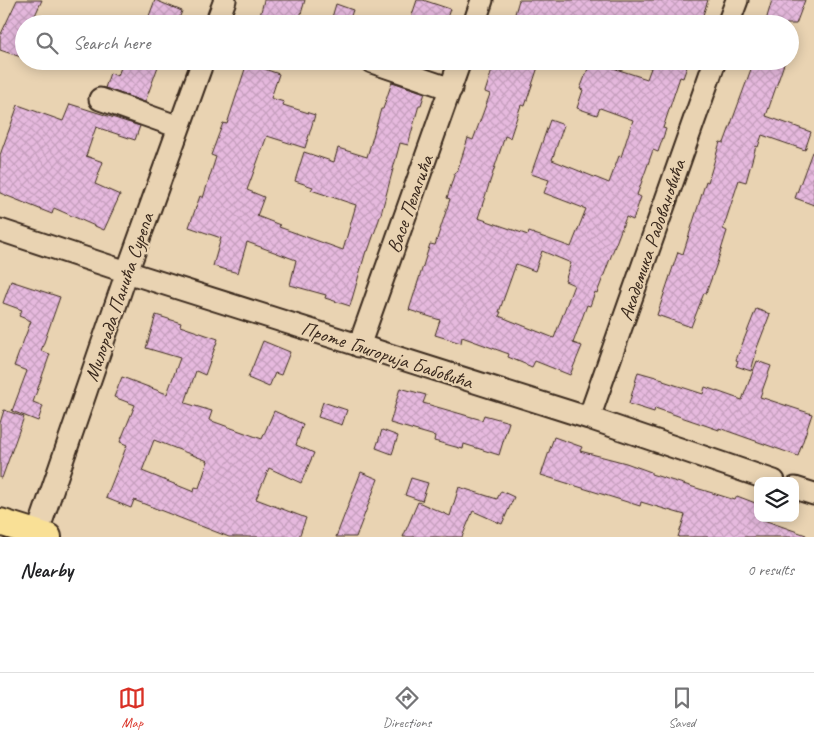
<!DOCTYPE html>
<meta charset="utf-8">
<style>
body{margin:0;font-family:Caveat,sans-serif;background:#f2f2f2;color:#202124}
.controls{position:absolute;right:15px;bottom:15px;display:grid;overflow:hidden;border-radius:10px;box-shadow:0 2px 12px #0003}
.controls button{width:45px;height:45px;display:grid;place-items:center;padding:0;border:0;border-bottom:1px solid #e0e0e0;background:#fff;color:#202124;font:25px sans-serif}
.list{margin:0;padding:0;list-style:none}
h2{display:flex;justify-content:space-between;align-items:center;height:65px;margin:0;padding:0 20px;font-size:21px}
h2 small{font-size:16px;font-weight:400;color:#757577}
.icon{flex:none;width:28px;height:28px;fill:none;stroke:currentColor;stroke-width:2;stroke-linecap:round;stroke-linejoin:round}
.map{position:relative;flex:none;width:814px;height:537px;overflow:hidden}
.search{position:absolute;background:#fff;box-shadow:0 2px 12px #0003;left:15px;right:15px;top:15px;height:55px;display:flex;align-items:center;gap:12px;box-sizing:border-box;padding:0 18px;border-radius:28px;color:#757577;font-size:19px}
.sheet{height:135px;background:#fff}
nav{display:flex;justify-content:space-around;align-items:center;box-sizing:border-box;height:70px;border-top:1px solid #e0e0e0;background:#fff;font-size:14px;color:#757577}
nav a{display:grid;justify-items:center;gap:2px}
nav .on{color:#d93025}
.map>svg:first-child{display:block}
.building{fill:url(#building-cross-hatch);stroke:#3b2a1e;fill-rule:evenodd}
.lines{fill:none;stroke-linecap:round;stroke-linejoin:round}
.minor-casing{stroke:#3b2a1e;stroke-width:25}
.major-casing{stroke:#3b2a1e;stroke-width:30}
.minor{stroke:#e9d3b2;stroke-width:21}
.major{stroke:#f9e096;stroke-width:26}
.labels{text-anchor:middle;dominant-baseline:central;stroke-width:4.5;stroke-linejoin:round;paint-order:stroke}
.street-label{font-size:20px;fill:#3b2a1e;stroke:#e9d3b2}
</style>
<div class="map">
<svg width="814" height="537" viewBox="0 0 814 537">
<defs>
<pattern id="building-cross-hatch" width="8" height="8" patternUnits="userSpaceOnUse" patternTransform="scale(1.25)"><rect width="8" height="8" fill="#e6b9de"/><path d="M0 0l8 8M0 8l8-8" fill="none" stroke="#c69fbe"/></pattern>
</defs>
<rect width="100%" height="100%" fill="#e9d3b2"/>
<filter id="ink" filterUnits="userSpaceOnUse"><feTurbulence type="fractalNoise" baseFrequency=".02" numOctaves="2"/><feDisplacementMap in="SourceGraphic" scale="10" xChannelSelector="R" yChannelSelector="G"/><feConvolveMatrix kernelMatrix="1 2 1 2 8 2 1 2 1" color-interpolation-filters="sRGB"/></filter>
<g filter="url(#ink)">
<!-- building -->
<path class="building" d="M17,0H42L31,24H24V58L0,50V36Z
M155,0L182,11L177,24H146Z
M264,0H305L298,24H258Z
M417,0H423L450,9L445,24H409Z
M519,0H708L700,24H512Z
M772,0H805L796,24H765Z
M336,4L353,10L348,24H330Z
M123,61H160L145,102L105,88L110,73L118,76Z
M495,61H540L525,106L521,105L510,138L505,136L478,218L528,235L529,232L571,247L586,209L544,193L549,180L531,174L550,120L564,125L552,160L609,183L619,156L621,157L633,120L600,108L597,115L577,108L583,90L580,89L591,61H615L613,68L647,79L651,68L640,64L641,61H689L683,78L680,77L663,128L666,129L658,152L653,150L637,195L641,197L633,220L626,217L597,293L595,292L590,306L587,305L573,343L582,346L570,375L535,361L532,367L508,357L509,354L462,337L461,343L435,335L440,320L409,310L430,244L435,245L450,199L447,198L455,172H457L468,138L473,140L490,94L485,92ZM542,251L571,263L565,281L574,285L554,338L499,316L501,312H499L516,264L535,271Z
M754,61H785L766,116L811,132L805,150L762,135L758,147L756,146L746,182L739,180L723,229L727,231L716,266L706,293H704L691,327L657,315L678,252L683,254L706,181L708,182L720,142L724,143Z
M247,63L279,74L271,98L284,102L283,105L315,115L305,148L267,136L247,190L264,197L257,216L280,225L279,227L343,250L356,205L311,190L313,187L295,181L304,152L334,162L338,148L367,157L381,109H383L392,82L425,93L421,105H419L408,145L400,143L381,214L368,251H366L350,306L325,298L326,295L290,285L296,260L247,242L238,273L213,266L221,238L189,227L200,196L203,198L216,157L211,155L223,123L227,124Z
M70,104L140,126L135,140L96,127L86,156L103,162L95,184L120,195L104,230L54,208L52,214L0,193V155L18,105L63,121Z
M812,152H814V205L795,198Z
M11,281L60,297L41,351L50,354L33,402L43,406L38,421L12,411L27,371L14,366L31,321L19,316L22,310L3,303Z
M756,309L770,314L755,353H756L751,371L736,366L738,361L736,360Z
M156,315L181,323L180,326L218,339L205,375L196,371L185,403L212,411L209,420L262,439L274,411L303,424L296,445L314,453L301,483L269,468L256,499L306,518L299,537H229L134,500L131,508L106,498L127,445L120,442L135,405L114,397L122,377L167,394L180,358L146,348ZM154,440L208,461L199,488L195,487L194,492L142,471Z
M263,341L290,352L281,375L275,373L269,387L248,378Z
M757,361L771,366L760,397L812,414L798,456L719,428V430L655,408L654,412L629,404L638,372L663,379V381L703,394L705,387L742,400Z
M400,388L426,395L423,403L482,420L484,415L509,422L499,455L464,444L463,449L434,441L435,436L390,423Z
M323,402L347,410L342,425L318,417Z
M4,410L24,417L2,478H0V423Z
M382,430L398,436L392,454L376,448Z
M554,437L582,447L580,451L626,463L651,472V474L735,500L737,496L758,504V518L806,535V537H678L685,515L641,502L640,506L541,475Z
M361,472L378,479L356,537H336Z
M411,478L428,483L422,501L405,495Z
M459,487L497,499L501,491L514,497L502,524L473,511L462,537H403L418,502L450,516Z"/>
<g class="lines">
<!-- minor casing -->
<g class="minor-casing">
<path id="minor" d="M216,24L225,0
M474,24L482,0
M728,24L737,0
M372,62L451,89
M100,99L179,127
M0,230L127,272L589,418L774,481
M359,346L460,61
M589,418L715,61
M795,488L814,494
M36,537L127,272L203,61"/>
</g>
<!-- major casing -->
<g class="major-casing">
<path id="major" d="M0,522L48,537"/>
</g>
<!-- minor -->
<use href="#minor" class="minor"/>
<!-- major -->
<use href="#major" class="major"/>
</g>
</g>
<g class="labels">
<!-- street labels -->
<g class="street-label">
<text transform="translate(410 204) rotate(-70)">Васе Пелагића</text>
<text transform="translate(652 240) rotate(-71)">Академика Радовановића</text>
<text transform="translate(119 297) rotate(-71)">Милорада Панића Сурепа</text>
<text transform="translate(387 355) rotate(18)">Проте Глигорија Бабовића</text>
</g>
</g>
</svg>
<div class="controls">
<button><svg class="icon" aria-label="layers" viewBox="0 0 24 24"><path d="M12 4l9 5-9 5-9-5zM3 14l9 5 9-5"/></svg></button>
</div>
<div class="search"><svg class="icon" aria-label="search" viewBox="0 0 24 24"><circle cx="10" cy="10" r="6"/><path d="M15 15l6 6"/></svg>Search here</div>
</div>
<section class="sheet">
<h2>Nearby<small>0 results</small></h2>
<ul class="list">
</ul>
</section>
<nav>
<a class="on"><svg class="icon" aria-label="map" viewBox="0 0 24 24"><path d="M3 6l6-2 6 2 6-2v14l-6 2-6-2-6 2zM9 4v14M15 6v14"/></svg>Map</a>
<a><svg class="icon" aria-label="directions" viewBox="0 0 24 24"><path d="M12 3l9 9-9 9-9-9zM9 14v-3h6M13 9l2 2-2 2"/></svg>Directions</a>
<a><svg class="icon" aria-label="saved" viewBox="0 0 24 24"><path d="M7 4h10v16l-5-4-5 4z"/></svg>Saved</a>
</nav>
